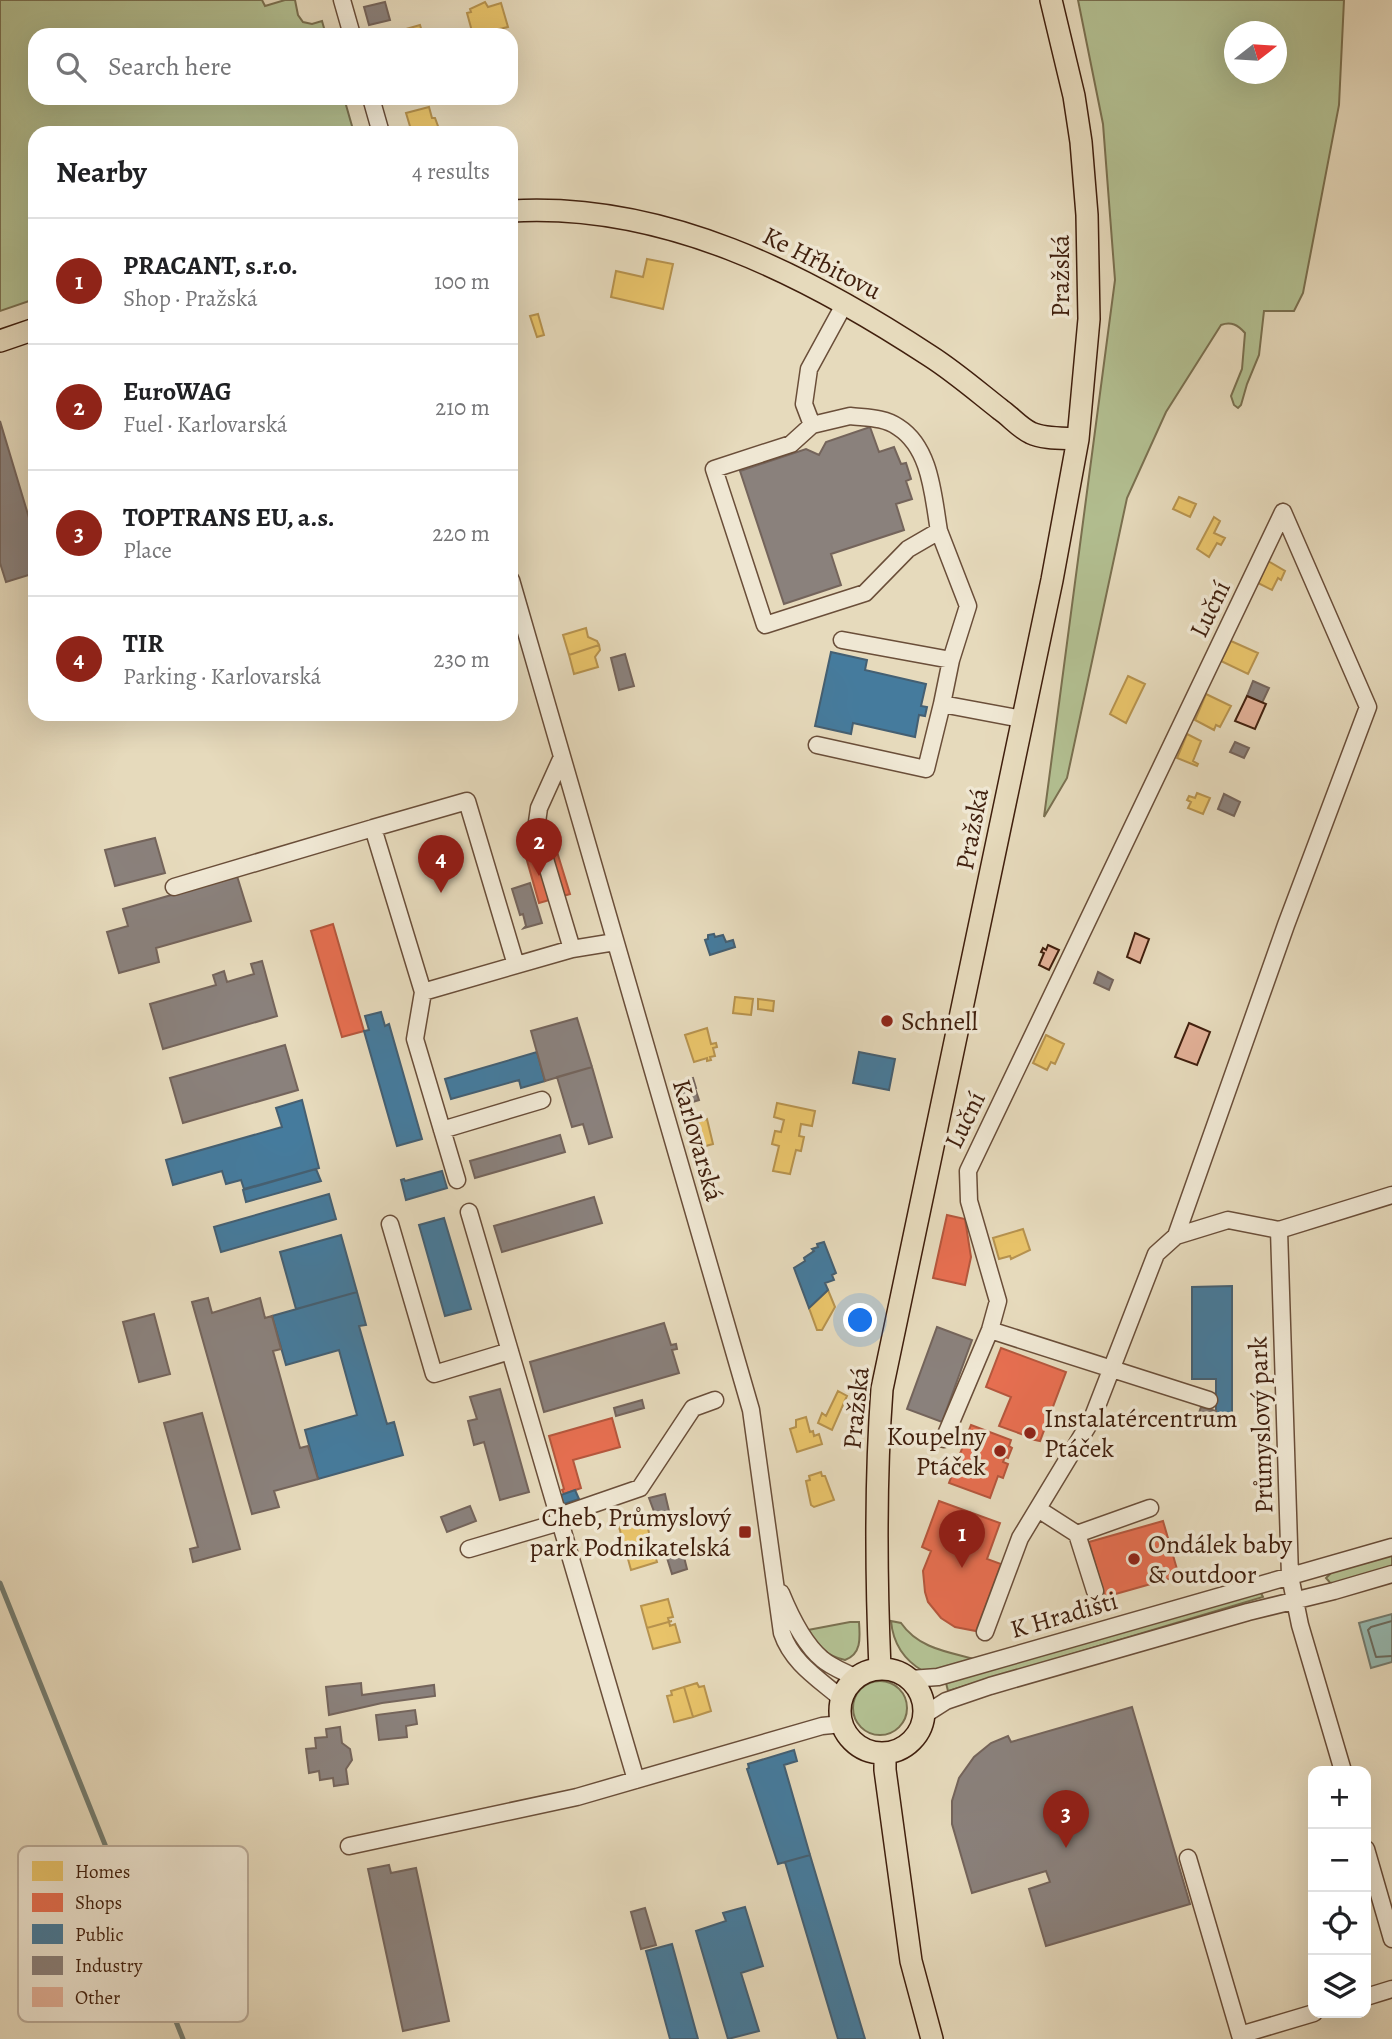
<!DOCTYPE html>
<meta charset="utf-8">
<style>
body{margin:0;font-family:Alegreya,serif;background:#f6f6f6;color:#202124}
.controls{position:absolute;right:21px;bottom:21px;display:grid;overflow:hidden;border-radius:14px;box-shadow:0 7px 28px #0002}
.controls button{width:63px;height:63px;display:grid;place-items:center;padding:0;border:0;border-bottom:2px solid #e0e0e0;background:#fff;color:#202124;font:35px sans-serif}
.compass{position:absolute;left:1224px;top:21px;width:63px;height:63px;border-radius:50%;background:#fff;box-shadow:0 7px 28px #0002;rotate:73deg}
.you{position:absolute;left:861px;top:1321px;width:24px;height:24px;margin:-18px;border:5px solid #fff;border-radius:50%;background:#1a73e8;box-shadow:0 0 0 10px #1a73e833}
.badge{display:grid;place-items:center;width:46px;height:46px;border-radius:50%;background:#8f2418;color:#fff;font-size:23px;font-weight:700}
.pin{position:absolute;translate:-50% -58px;filter:drop-shadow(0 2px 4px #0008)}
.pin::after{content:'';position:absolute;top:37px;width:24px;height:21px;background:inherit;clip-path:polygon(0 0,100% 0,50% 100%)}
.list{margin:0;padding:0;list-style:none}
h2{display:flex;justify-content:space-between;align-items:center;height:91px;margin:0;padding:0 28px;font-size:30px}
h2 small{font-size:23px;font-weight:400;color:#757577}
.list li{display:grid;grid-template-columns:46px 1fr auto;gap:21px;align-items:center;box-sizing:border-box;height:126px;padding:0 28px;border-top:2px solid #e0e0e0}
.list b{display:block;font-size:26px;white-space:nowrap}
.list p{margin:0;font-size:23px;white-space:nowrap;color:#757577}
.list em{font-size:23px;font-style:normal;color:#757577}
.icon{flex:none;width:38px;height:38px;fill:none;stroke:currentColor;stroke-width:2;stroke-linecap:round;stroke-linejoin:round}
.map{position:relative;flex:none;width:1392px;height:2039px;overflow:hidden}
.search{position:absolute;background:#fff;box-shadow:0 7px 28px #0002;left:28px;top:28px;width:490px;height:77px;display:flex;align-items:center;gap:18px;box-sizing:border-box;padding:0 24px;border-radius:21px;color:#757577;font-size:26px}
.panel{position:absolute;background:#fff;box-shadow:0 7px 28px #0002;left:28px;top:126px;width:490px;height:595px;border-radius:21px}
.map>svg:first-child{display:block}
.green{fill:#b3c092;stroke:#7a7050;stroke-width:2;fill-rule:evenodd}
.water{fill:#96bab2;stroke:#747c70;stroke-width:2}
.homes{fill:#e9c46a;stroke:#b6924e;stroke-width:2}
.shops{fill:#e76f51;stroke:#b5573d;stroke-width:2}
.public{fill:#457b9d;stroke:#445f72;stroke-width:2}
.industry{fill:#8a817c;stroke:#74645b;stroke-width:2}
.lines{fill:none;stroke-linecap:round;stroke-linejoin:round}
.shore{stroke:#6b6c60;stroke-width:2}
.stream{stroke:#747c70;stroke-width:5}
.building{fill:#e2b097;stroke:#401f0d;stroke-width:2}
.minor-casing{stroke:#6a4e39;stroke-width:19}
.major-casing{stroke:#401f0d;stroke-width:24}
.minor{stroke:#efe7d3;stroke-width:16}
.major{stroke:#e6dabc;stroke-width:21}
.poi-dot{fill:#8f2418;stroke:#efe7d3;stroke-width:2.5}
.labels{text-anchor:middle;dominant-baseline:central;stroke-width:7;stroke-linejoin:round;paint-order:stroke}
.street-label{font-size:26px;fill:#401f0d;stroke:#efe7d3}
.poi-label{font-size:26px;fill:#401f0d;stroke:#efe7d3;text-anchor:start}
.key{fill:#efe7d3;stroke:#baab98;stroke-width:2}
.key-label{font-size:19px;fill:#401f0d}
</style>
<div class="map">
<svg width="1392" height="2039" viewBox="0 0 1392 2039">
<rect width="100%" height="100%" fill="#e6dabc"/>
<filter id="stains"><feTurbulence type="fractalNoise" baseFrequency=".00286" numOctaves="4"/><feColorMatrix values="0 0 0 0 .2 0 0 0 0 .09 0 0 0 0 .02 0 0 0 .5 -.17"/></filter>
<radialGradient id="worn" r=".72"><stop offset=".6" stop-color="#630" stop-opacity="0"/><stop offset="1" stop-color="#630" stop-opacity=".3"/></radialGradient>
<!-- green -->
<path class="green" d="M0,0H262L265,6L285,0H295L298,15L303,22L312,24L322,21L326,35H35V98H344L354,133H35V299L0,311Z
M1078,0H1344L1339,105L1303,293L1294,311H1264L1259,355L1247,384L1241,405L1238,408L1234,405L1231,396L1242,369L1245,333C1238,325 1231,321 1221,325L1166,412L1127,498L1067,778L1044,817L1115,280L1103,124ZM1234,32H1276V74H1234Z
M1392,1554V1571L1332,1585L1326,1578L1332,1572Z
M1260,1591L1263,1597L948,1691L946,1683Z
M891,1621L901,1623C919,1649 949,1652 978,1660L941,1671H923C904,1660 893,1643 891,1621Z
M850,1622H859C860,1637 862,1654 845,1660C826,1656 818,1646 808,1630Z
M853 1708a27 27 0 1 1 54 0a27 27 0 1 1-54 0Z"/>
<!-- water -->
<path class="water" d="M1392,1614V1662L1371,1668L1359,1623Z"/>
<!-- homes -->
<path class="homes" d="M485,2L488,7L501,3L508,27L473,35L467,13L471,12L470,9Z
M420,25L423,35H386L392,33Z
M429,107L432,118H435L439,129L436,130V133H412L406,113Z
M647,259L673,264L663,309L611,297L616,271L643,277Z
M538,314L544,335L537,337L530,316Z
M1179,497L1196,504L1190,517L1173,509Z
M1214,517L1220,521L1214,533L1225,538L1221,545L1217,543L1209,557L1197,549Z
M1268,561L1285,571L1281,580L1278,578L1272,590L1258,583Z
M586,628L588,637L597,641L599,645L569,655L563,635Z
M1231,641L1258,653L1248,674L1221,661Z
M599,645L600,650L595,657L598,667L574,674L569,655Z
M1128,676L1145,684L1126,723L1110,714Z
M1206,694L1231,706L1220,727L1216,725L1214,730L1195,720Z
M1187,734L1201,741L1193,761L1198,764L1197,766L1177,758Z
M1197,793L1210,798L1203,814L1188,808L1191,802L1187,800L1189,796L1195,798Z
M735,997L753,999L751,1015L733,1013Z
M758,999L774,1001L773,1011L758,1009Z
M707,1028L711,1044L716,1043L717,1047L713,1048L715,1056L710,1057L711,1060L707,1061V1058L694,1062L685,1035Z
M1046,1035L1064,1044L1055,1064L1051,1062L1047,1070L1033,1063Z
M777,1103L815,1111L812,1126L801,1124L799,1136L804,1137L801,1151L796,1150L790,1174L773,1171L779,1146L772,1144L775,1131L781,1132L784,1120L774,1117Z
M707,1119L713,1144L695,1149L688,1124Z
M1023,1229L1030,1250L1011,1259L1010,1256L999,1259L993,1238Z
M828,1290L835,1307L822,1330H817L809,1308Z
M838,1391L847,1396L832,1430L818,1423L822,1413L826,1416Z
M806,1417L810,1432L813,1431L814,1436L819,1434L822,1444L797,1452L790,1429L796,1427V1420Z
M821,1472L822,1476H825L834,1500L814,1507L811,1505L806,1481L810,1480L809,1476Z
M646,1520L650,1537L646,1538L647,1542L650,1541L625,1548L619,1527Z
M650,1542L647,1543L648,1546L652,1545L657,1562L631,1570L625,1548Z
M668,1599L673,1617L668,1618L669,1622L672,1621L647,1628L641,1606Z
M672,1621L669,1622L670,1626L675,1624L680,1642L653,1649L647,1628Z
M697,1683L699,1687L704,1686L711,1711L693,1717L684,1687Z
M684,1687L693,1717L674,1722L667,1696L672,1695L671,1691Z"/>
<!-- shops -->
<path class="shops" d="M554,842L570,894L539,903L524,850Z
M333,924L364,1031L342,1037L311,931Z
M947,1215L965,1219L971,1257L965,1285L933,1278Z
M1001,1348L1066,1372L1040,1441L1026,1438L1027,1436L999,1426L1011,1397L986,1387Z
M612,1418L620,1447L573,1460L581,1488L564,1494L562,1490L564,1489L549,1436Z
M971,1425L1011,1440L1009,1446L1012,1448L1008,1458L1005,1457L1003,1462L1008,1464L1003,1478L998,1476L990,1498L949,1483Z
M939,1501L1000,1523L987,1559L1001,1564L976,1631L955,1627L941,1618L928,1602L925,1592L923,1571L931,1551L922,1547Z
M1163,1521L1179,1576L1105,1597L1089,1542Z"/>
<!-- public -->
<path class="public" d="M831,652L867,660L865,670L926,684L921,706L927,707L925,716L919,715L915,737L853,723L851,734L815,726Z
M714,934L715,937L723,935L726,942L733,940L735,947L710,955L705,940L708,939V935Z
M381,1012L385,1026L389,1024L422,1139L397,1146L364,1031L369,1030L365,1016Z
M537,1052L545,1081L521,1088L519,1080L451,1099L445,1079Z
M859,1052L895,1059L889,1090L853,1083Z
M302,1100L319,1168L244,1189L241,1180L226,1184L222,1171L173,1185L166,1160L282,1127L276,1108Z
M316,1169L321,1181L246,1202L243,1190Z
M442,1171L447,1188L406,1200L401,1180L404,1179L405,1181Z
M329,1194L336,1219L221,1252L214,1227Z
M444,1218L471,1309L445,1316L419,1225Z
M341,1235L357,1292L296,1309L280,1252Z
M824,1242L836,1273L832,1275L834,1280L825,1283L828,1290L809,1308L794,1268L805,1261L804,1258L814,1251L812,1249L818,1247L817,1244Z
M1232,1286V1428H1216V1379H1192V1287Z
M357,1292L366,1325L359,1326L387,1424L394,1422L403,1455L318,1479L305,1430L357,1415L339,1350L286,1365L272,1316Z
M575,1490L579,1499L561,1505L558,1496Z
M794,1750L797,1761L784,1765L810,1855L778,1864L747,1769L749,1768L748,1764Z
M810,1855L865,2039H838L785,1862Z
M745,1907L763,1966L741,1973L759,2031L728,2039L696,1931L726,1921L723,1913Z
M672,1944L698,2039H670L646,1951Z"/>
<!-- industry -->
<path class="industry" d="M385,2L390,20L369,25L364,7Z
M0,421L35,538V573L6,582L0,563Z
M870,427L879,452L894,447L901,464L906,463L911,479L906,481L912,499L896,504L904,530L831,554L841,585L784,604L740,471L806,449L819,455L826,442Z
M625,654L634,686L619,690L611,658Z
M1253,681L1269,688L1262,703L1247,696Z
M1235,742L1249,748L1244,758L1230,752Z
M1224,794L1240,802L1234,816L1218,809Z
M155,838L165,873L115,886L105,850Z
M237,876L251,921L156,948L159,962L119,973L107,932L128,926L123,909Z
M530,883L542,923L524,928L526,926L523,914L520,915L512,889Z
M262,961L277,1016L163,1049L150,1004L216,985L213,975L224,971L227,982L254,974L251,964Z
M1098,972L1113,980L1109,990L1094,983Z
M577,1018L592,1067L545,1081L531,1031Z
M285,1045L298,1090L183,1123L170,1078Z
M592,1067L612,1137L589,1144L583,1124L572,1127L557,1077Z
M693,1078L696,1088L680,1093L677,1083Z
M695,1088L699,1100L683,1105L680,1093Z
M560,1135L565,1152L475,1178L470,1161Z
M594,1197L602,1223L502,1252L494,1226Z
M208,1298L212,1313L260,1298L265,1318L272,1316L281,1349L273,1351L300,1448L308,1446L318,1479L274,1491L279,1507L252,1514L192,1302Z
M154,1314L170,1374L139,1382L123,1322Z
M664,1323L671,1345L676,1344L677,1349L672,1350L679,1373L544,1412L530,1362Z
M937,1327L972,1340L942,1422L907,1409Z
M500,1389L529,1492L500,1500L484,1442L474,1445L468,1421L477,1419L470,1397Z
M642,1400L644,1408L616,1416L614,1408Z
M1201,1407L1216,1411L1211,1426L1196,1422Z
M202,1413L240,1549L193,1562L190,1549L198,1547L164,1423Z
M665,1494L669,1511L655,1514L649,1498Z
M470,1506L476,1521L447,1532L441,1517Z
M595,1515L597,1523L582,1527L580,1519Z
M683,1553L687,1569L672,1574L667,1558Z
M361,1683L362,1695L434,1685L435,1696L382,1703L329,1715L326,1687Z
M1132,1707L1190,1904L1046,1946L1029,1889L1050,1882L1046,1871L972,1893L952,1824V1801L959,1778L974,1757L991,1743L1008,1736L1011,1742Z
M415,1710L417,1724L406,1726L407,1737L379,1740L376,1715Z
M340,1727L342,1743L350,1749L352,1760L346,1769L348,1784L334,1786L333,1778L320,1780L319,1771L309,1773L306,1749L316,1748L315,1738L327,1737L326,1729Z
M389,1865L391,1873L416,1868L449,2021L403,2031L368,1869Z
M645,1908L656,1945L641,1949L631,1912Z"/>
<g class="lines">
<!-- shore -->
<path class="shore" d="M1392,1621L1371,1627L1368,1630L1376,1657L1392,1656"/>
<!-- stream -->
<path class="stream" d="M0,1583L183,2039"/>
</g>
<!-- building -->
<path class="building" d="M1247,696L1266,704L1255,729L1235,721Z
M1135,933L1149,939L1140,963L1127,957Z
M1048,945L1059,950L1049,970L1039,965L1044,953L1041,952L1043,948L1046,950Z
M1189,1023L1210,1032L1197,1065L1175,1057Z"/>
<g class="lines">
<!-- minor casing -->
<g class="minor-casing">
<path id="minor" d="M342,0L352,35
M371,98L381,133
M850,416C866,418 884,417 898,427C931,448 933,496 939,531L908,549L865,593L765,625L714,469L791,444L812,425Z
M812,425L804,404L809,369L845,303
M939,531L968,606L951,660
M511,580L751,1410L782,1633C792,1663 819,1679 842,1699
M842,640L951,660L942,704
M817,745L926,769L942,704L1022,719
M562,757L539,808L536,829L572,949
M174,887L373,828
M516,965L467,801L373,828L423,992L572,949L615,942
M423,992L415,1039L457,1180
M442,1130L542,1100
M469,1212L636,1780
M390,1224L434,1374L510,1351
M1279,1230L1290,1576L1300,1625L1343,1771
M1176,1236L1286,925L1368,707L1283,512
M990,1330L1209,1400
M944,1439L990,1330L998,1301L969,1201L968,1171L1283,512
M1038,1509L1077,1534L1095,1591
M559,1516L640,1488L693,1408L715,1400
M1077,1534L1150,1508
M469,1549L560,1522
M781,1593C790,1615 803,1643 822,1659C831,1667 845,1672 856,1678
M985,1632L1020,1538L1092,1419L1156,1254L1176,1236L1228,1220L1279,1230L1392,1195
M910,1679L938,1677L1392,1547
M924,1715L946,1701L990,1686L1248,1612L1334,1591L1392,1574
M349,1846L577,1797L822,1726L842,1724
M1366,1849L1392,1939
M1188,1858L1240,2035L1314,2013
M1366,1997L1392,1989"/>
</g>
<!-- major casing -->
<g class="major-casing">
<path id="major" d="M511,211C664,202 805,274 930,356C955,372 978,392 1001,410C1011,417 1020,428 1031,433C1043,439 1064,438 1078,439
M0,341L35,329
M880,1669C876,1576 875,1482 882,1389L1052,580L1078,439L1089,319L1087,215L1081,142L1074,96L1051,0
M840 1711a42 42 0 1 1 84 0a42 42 0 1 1-84 0Z
M885,1753V1770L911,1961L932,2039"/>
</g>
<!-- minor -->
<use href="#minor" class="minor"/>
<!-- major -->
<use href="#major" class="major"/>
</g>
<!-- markers -->
<g class="poi-dot">
<circle cx="887" cy="1021" r="7"/>
<circle cx="1030" cy="1433" r="7"/>
<circle cx="1000" cy="1451" r="7"/>
<rect x="738" y="1525" width="14" height="14" rx="3.5"/>
<circle cx="1134" cy="1559" r="7"/>
</g>
<g class="labels">
<!-- street labels -->
<g class="street-label">
<text transform="translate(822 263) rotate(27)">Ke Hřbitovu</text>
<text transform="translate(1060 276) rotate(-90)">Pražská</text>
<text transform="translate(1210 609) rotate(-64)">Luční</text>
<text transform="translate(972 829) rotate(-79)">Pražská</text>
<text transform="translate(965 1120) rotate(-64)">Luční</text>
<text transform="translate(698 1140) rotate(74)">Karlovarská</text>
<text transform="translate(856 1408) rotate(-84)">Pražská</text>
<text transform="translate(1261 1425) rotate(-92)">Průmyslový park</text>
<text transform="translate(1064 1615) rotate(-16)">K Hradišti</text>
</g>
<!-- poi labels -->
<g class="poi-label">
<text x="901" y="1021">Schnell</text>
<text x="1044" y="1418">Instalatércentrum<tspan x="1044" dy="30">Ptáček</tspan></text>
<text x="986" y="1436" text-anchor="end">Koupelny<tspan x="986" dy="30">Ptáček</tspan></text>
<text x="731" y="1517" text-anchor="end">Cheb, Průmyslový<tspan x="731" dy="30">park Podnikatelská</tspan></text>
<text x="1148" y="1544">Ondálek baby<tspan x="1148" dy="30">&amp; outdoor</tspan></text>
</g>
</g>
<!-- legend -->
<rect x="18" y="1846" width="230" height="176" rx="10" class="key"/>
<rect x="32" y="1861" width="31" height="20" fill="#e9c46a"/>
<rect x="32" y="1893" width="31" height="19" fill="#e76f51"/>
<rect x="32" y="1924" width="31" height="20" fill="#457b9d"/>
<rect x="32" y="1956" width="31" height="19" fill="#8a817c"/>
<rect x="32" y="1987" width="31" height="20" fill="#e2b097"/>
<g class="key-label">
<text x="75" y="1878">Homes</text>
<text x="75" y="1909">Shops</text>
<text x="75" y="1941">Public</text>
<text x="75" y="1972">Industry</text>
<text x="75" y="2004">Other</text>
</g>
<rect width="100%" height="100%" filter="url(#stains)"/>
<rect width="100%" height="100%" fill="url(#worn)"/>
</svg>
<div class="controls">
<button>+</button>
<button>−</button>
<button><svg class="icon" aria-label="locate" viewBox="0 0 24 24"><circle cx="12" cy="12" r="6"/><path d="M12 2v4M12 18v4M2 12h4M18 12h4"/></svg></button>
<button><svg class="icon" aria-label="layers" viewBox="0 0 24 24"><path d="M12 4l9 5-9 5-9-5zM3 14l9 5 9-5"/></svg></button>
</div>
<svg class="compass" viewBox="-18 -18 36 36"><path d="M0-13l5 13h-10z" fill="#e53935"/><path d="M0 13l5-13h-10z" fill="#757577"/></svg>
<div class="you"></div>
<div class="pin badge" style="left:962px;top:1568px">1</div>
<div class="pin badge" style="left:539px;top:876px">2</div>
<div class="pin badge" style="left:1066px;top:1848px">3</div>
<div class="pin badge" style="left:441px;top:893px">4</div>
<div class="search"><svg class="icon" aria-label="search" viewBox="0 0 24 24"><circle cx="10" cy="10" r="6"/><path d="M15 15l6 6"/></svg>Search here</div>
<section class="panel">
<h2>Nearby<small>4 results</small></h2>
<ul class="list">
<li><span class="badge">1</span><div><b>PRACANT, s.r.o.</b><p>Shop · Pražská</p></div><em>100 m</em></li>
<li><span class="badge">2</span><div><b>EuroWAG</b><p>Fuel · Karlovarská</p></div><em>210 m</em></li>
<li><span class="badge">3</span><div><b>TOPTRANS EU, a.s.</b><p>Place</p></div><em>220 m</em></li>
<li><span class="badge">4</span><div><b>TIR</b><p>Parking · Karlovarská</p></div><em>230 m</em></li>
</ul>
</section>
</div>
